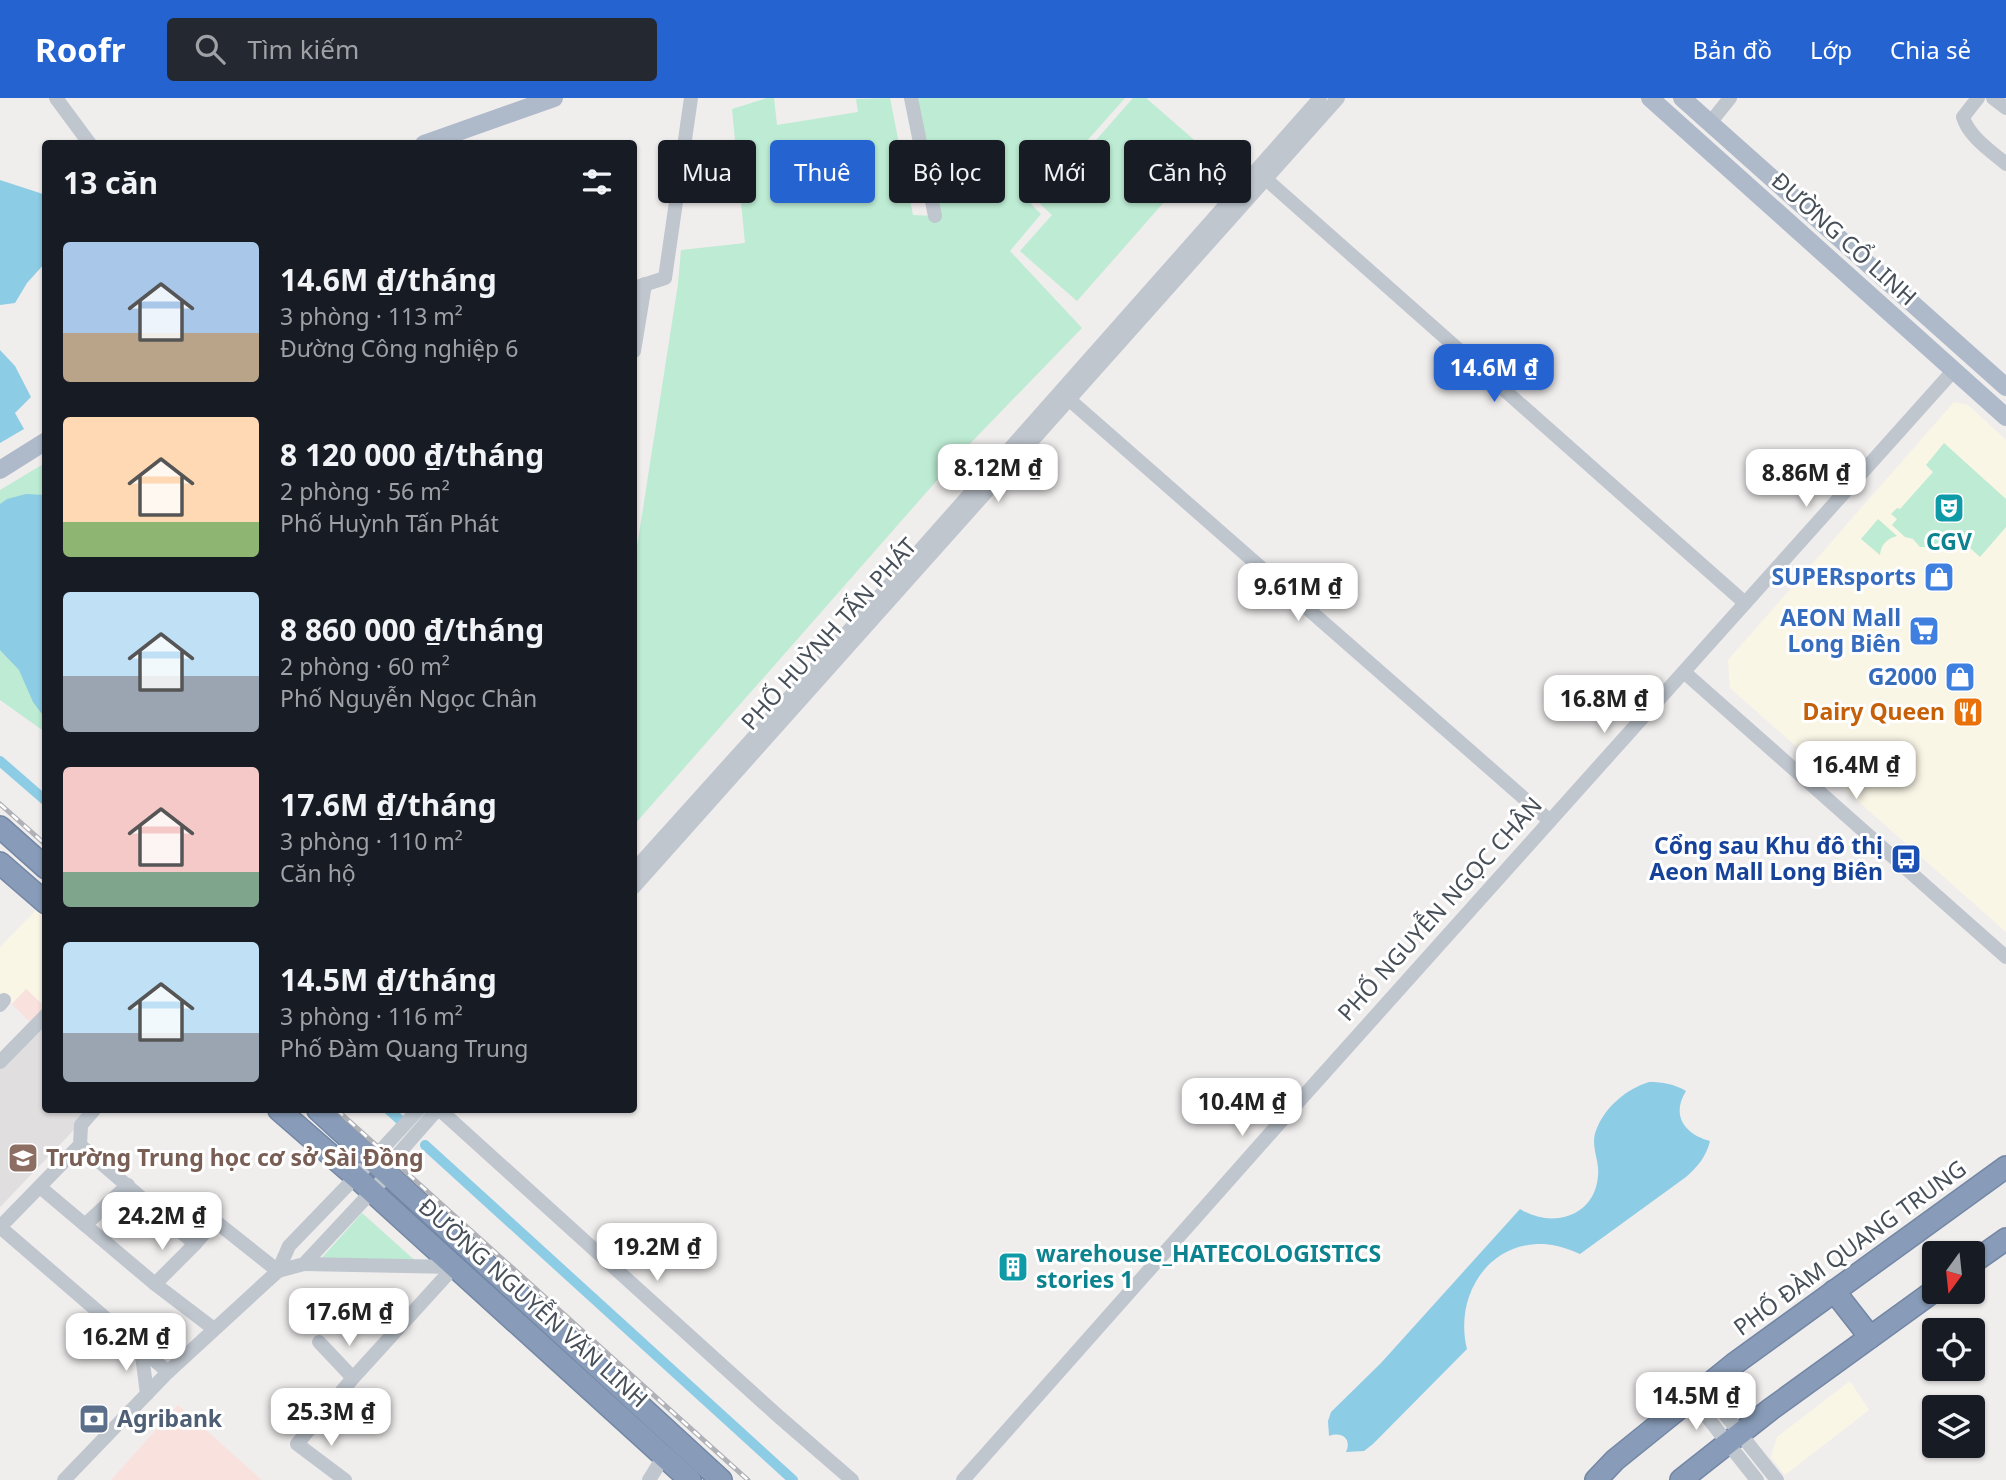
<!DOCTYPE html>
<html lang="vi">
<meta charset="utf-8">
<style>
body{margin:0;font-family:"Noto Sans",sans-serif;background:#242831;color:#f1f3f6;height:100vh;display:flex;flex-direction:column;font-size:26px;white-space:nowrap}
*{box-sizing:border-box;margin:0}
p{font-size:23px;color:#9ea1a6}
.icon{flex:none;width:38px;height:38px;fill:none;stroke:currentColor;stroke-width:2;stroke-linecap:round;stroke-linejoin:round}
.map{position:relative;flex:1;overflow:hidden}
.drawer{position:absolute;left:42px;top:42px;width:595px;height:973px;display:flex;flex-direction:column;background:#171b24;border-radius:7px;box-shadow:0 2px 5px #0004}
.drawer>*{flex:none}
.guide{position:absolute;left:658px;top:42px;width:665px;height:63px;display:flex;gap:14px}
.needle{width:46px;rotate:195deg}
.fabs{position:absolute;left:1922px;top:1143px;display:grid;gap:14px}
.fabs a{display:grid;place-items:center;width:63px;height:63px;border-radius:7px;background:#171b24;box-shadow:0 2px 5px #0004;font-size:35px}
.price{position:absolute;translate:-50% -60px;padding:0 16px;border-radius:14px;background:#fff;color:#222;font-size:23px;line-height:46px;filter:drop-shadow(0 2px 4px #0008)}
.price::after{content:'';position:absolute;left:50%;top:42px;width:21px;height:16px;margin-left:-10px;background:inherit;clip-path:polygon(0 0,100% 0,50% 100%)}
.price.current{background:#2563d1;color:#fff}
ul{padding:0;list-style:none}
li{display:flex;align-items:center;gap:21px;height:175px;padding:0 21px}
li span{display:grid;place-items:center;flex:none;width:196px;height:140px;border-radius:7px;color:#555}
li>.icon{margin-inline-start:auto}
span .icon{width:84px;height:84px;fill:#fffc;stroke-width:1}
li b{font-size:30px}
h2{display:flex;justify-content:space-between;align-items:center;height:84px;padding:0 21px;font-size:30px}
.pill{padding:0 24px;border-radius:7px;background:#171b24;box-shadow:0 2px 5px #0004;font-size:24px;line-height:63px}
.pill.current{background:#2563d1;color:#fff}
header{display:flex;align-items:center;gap:42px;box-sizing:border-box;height:98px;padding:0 35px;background:#2563d1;color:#fff}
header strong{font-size:33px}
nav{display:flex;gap:38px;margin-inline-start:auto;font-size:24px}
.search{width:490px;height:63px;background:#242831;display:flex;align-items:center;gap:18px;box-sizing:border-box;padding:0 24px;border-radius:7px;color:#9ea1a6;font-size:26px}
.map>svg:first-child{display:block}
.commercial{fill:#faf6e6}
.education{fill:#e0dede}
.medical{fill:#f9e2de}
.green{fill:#bdebd3}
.water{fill:#8dcce5}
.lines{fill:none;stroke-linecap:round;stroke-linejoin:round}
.canal{stroke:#8dcce5;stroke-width:10}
.highway-casing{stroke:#7387a4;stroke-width:24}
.minor{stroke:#bfc6ce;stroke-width:14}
.major{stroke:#aebaca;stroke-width:18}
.highway{stroke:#889cb9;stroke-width:21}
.rail-casing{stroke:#b0b2b7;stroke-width:5}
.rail{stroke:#fff;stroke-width:2.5;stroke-dasharray:8;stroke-linecap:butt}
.labels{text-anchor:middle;stroke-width:6;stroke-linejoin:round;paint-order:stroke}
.street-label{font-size:23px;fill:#474f59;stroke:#fff}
.culture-label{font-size:23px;font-weight:bold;fill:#0d838f;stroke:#fff}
.shop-label{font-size:23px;font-weight:bold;fill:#366cbe;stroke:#fff;text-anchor:end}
.food-label{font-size:23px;font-weight:bold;fill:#c56008;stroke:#fff;text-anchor:end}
.transit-label{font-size:23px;font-weight:bold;fill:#164399;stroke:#fff;text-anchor:end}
.education-label{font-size:23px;font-weight:bold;fill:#785e54;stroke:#fff;text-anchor:start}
.service-label{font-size:23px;font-weight:bold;fill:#4e5e75;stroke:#fff;text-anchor:start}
</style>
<header>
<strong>Roofr</strong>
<div class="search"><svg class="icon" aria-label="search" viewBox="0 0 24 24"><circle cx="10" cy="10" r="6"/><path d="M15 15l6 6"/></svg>Tìm kiếm</div>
<nav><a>Bản đồ</a><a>Lớp</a><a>Chia sẻ</a></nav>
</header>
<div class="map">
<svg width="2006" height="1382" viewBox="0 0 2006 1382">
<rect width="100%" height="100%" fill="#f0eded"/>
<!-- commercial -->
<g class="commercial">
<polygon points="1954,304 1968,307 2006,342 2006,834 1730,590 1728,562"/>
<polygon points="37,811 45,819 45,909 26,891 12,906 0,895 0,849"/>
<polygon points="1850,1283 1869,1312 1785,1377 1771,1359 1777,1339"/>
</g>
<!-- education -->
<polygon class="education" points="41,925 45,930 46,1012 93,1012 0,1109 0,966"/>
<!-- medical -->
<g class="medical">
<polygon points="26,891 45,909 31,925 12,906"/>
<polygon points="178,1307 262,1382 111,1382"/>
</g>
<!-- green -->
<g class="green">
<polygon points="767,0 774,0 777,27 858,14 856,1 890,0 913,117 935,118 911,0 1125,0 1031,106 1041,116 1010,153 1082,230 961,355 634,727 634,468 678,186 681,152 745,145 732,11"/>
<polygon points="1133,0 1146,0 1208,54 1077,203 1020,153 1052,117 1040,106"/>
<polygon points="1944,345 2006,401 2006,429 1980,459 1969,449 1920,449 1913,441 1905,439 1892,427 1897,421 1891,416 1897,410 1900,411 1933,374 1926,367"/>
<polygon points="45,365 45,634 0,602 0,392"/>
<path d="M1878,421L1897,438C1886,441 1881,447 1880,457L1861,441Z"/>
<polygon points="362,1115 420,1167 319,1163"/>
</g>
<!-- water -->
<g class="water">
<polygon points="0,82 46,97 45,165 27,185 15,205 0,207"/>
<polygon points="0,252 15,268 31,299 15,315 24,331 0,345"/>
<polygon points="26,396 45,397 45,620 33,604 19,572 0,552 0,406 7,401"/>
<path d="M1649,984C1663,984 1674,986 1686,993C1671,1017 1684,1036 1710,1043C1706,1059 1698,1068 1686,1079L1580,1156C1569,1151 1557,1147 1544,1146C1487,1144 1454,1199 1467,1251L1373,1346L1364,1353L1346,1354C1352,1341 1342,1333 1329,1338L1328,1323L1331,1314L1381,1265L1520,1111C1551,1131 1595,1119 1598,1078C1600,1061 1589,1047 1597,1030C1606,1008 1627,991 1649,984Z"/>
</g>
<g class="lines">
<!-- canal -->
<g class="canal">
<polyline points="0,663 46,703"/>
<polyline points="389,1012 399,1021"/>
<polyline points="425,1047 793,1382"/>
</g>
<!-- highway casing -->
<g class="highway-casing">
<g id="highway">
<polyline points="0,729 46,770"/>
<polyline points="0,765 46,805"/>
<polyline points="279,1012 356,1079 690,1382"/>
<polyline points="318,1012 721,1382"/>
<polyline points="1972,1165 2006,1141"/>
<polyline points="1834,1193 1870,1239"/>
<polyline points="1596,1382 1615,1362 1734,1266 2006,1069"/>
<polyline points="1681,1382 1771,1311 1934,1193"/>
</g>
</g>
<!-- minor -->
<g class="minor">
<polyline points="56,0 90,46"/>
<polyline points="911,0 935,118"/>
<path d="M1978,0L1963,19C1969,39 1991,53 2006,66"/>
<polyline points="1993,0 2006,10"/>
<polyline points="1710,25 1730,0"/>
<polyline points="1259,75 1745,505"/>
<polyline points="634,190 665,180 691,0"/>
<polyline points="634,253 645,186"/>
<polyline points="1064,297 1550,723"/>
<polyline points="1684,574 2006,859"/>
<polyline points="634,772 821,564 1320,0"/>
<polyline points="634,789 1338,0"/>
<polyline points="0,907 4,902"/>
<polyline points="0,964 46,917"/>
<polyline points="440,1012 777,1317 852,1382"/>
<polyline points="80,1047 195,1146 215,1123 278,1173"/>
<polyline points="40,1089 155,1186 214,1231"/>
<polyline points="85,1127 128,1087"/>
<polyline points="0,1129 168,1274"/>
<polyline points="0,1129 80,1047 81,1027 94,1012"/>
<polyline points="304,1166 454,1169"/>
<polyline points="278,1173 304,1166 389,1075 393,1062 437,1012"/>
<polyline points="155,1186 195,1146"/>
<polyline points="319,1244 353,1280"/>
<polyline points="141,1249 147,1296"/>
<polyline points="1704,1290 1777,1382"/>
<polyline points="1692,1300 1757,1382"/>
<polyline points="64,1382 168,1274 278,1173 289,1148 373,1061 418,1012"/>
<polyline points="345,1382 297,1346 353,1280 454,1169"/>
<polyline points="649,1382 664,1358"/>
<polyline points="963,1382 1283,1021 1954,272"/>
</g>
<!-- major -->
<g class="major">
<polyline points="1650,0 2006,319"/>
<polyline points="1682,0 2006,289"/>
<polyline points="424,46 554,0"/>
<polyline points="0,372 46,343"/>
</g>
<!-- highway -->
<use href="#highway" class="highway"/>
<!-- rail casing -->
<g class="rail-casing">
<g id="rail">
<polyline points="0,706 46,747"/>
<polyline points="337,1012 748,1382"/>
</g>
</g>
<!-- rail -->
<use href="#rail" class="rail"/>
</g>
<!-- icons -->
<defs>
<g id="theatre-square" transform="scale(1.575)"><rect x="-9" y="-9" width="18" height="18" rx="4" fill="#0f9aa8" stroke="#fff"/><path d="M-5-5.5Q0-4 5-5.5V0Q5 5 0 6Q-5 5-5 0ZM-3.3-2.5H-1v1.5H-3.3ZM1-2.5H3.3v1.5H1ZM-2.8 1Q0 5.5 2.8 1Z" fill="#fff"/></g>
<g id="shop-square" transform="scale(1.575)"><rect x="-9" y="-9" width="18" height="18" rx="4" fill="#3f7fe0" stroke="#fff"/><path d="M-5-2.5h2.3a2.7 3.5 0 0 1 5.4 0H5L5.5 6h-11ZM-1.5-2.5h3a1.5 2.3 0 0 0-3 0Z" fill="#fff"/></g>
<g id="supermarket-square" transform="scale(1.575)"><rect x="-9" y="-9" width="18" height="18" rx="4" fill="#3f7fe0" stroke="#fff"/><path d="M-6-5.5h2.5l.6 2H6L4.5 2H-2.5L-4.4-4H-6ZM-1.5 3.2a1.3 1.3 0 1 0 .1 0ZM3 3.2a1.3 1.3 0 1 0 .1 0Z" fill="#fff"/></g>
<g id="restaurant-square" transform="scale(1.575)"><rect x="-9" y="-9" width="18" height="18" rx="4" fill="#e8710a" stroke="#fff"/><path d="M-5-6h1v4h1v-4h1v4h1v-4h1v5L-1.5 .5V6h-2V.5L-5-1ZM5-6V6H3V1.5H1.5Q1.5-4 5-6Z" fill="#fff"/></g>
<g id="bus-square" transform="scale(1.575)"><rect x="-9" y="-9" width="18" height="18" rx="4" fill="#1a4fb4" stroke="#fff"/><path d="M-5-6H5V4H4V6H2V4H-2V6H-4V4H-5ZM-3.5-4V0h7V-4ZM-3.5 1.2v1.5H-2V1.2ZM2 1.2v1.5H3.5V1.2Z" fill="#fff"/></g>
<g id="school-square" transform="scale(1.575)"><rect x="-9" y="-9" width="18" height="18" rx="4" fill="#8d6e63" stroke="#fff"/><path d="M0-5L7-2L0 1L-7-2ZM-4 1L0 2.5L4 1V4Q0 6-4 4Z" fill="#fff"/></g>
<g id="building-square" transform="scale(1.575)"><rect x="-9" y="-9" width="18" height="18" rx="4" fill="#0f9aa8" stroke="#fff"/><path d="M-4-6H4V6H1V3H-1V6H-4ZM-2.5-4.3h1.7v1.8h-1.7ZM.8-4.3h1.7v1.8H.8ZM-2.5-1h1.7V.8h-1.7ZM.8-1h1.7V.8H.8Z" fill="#fff"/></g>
<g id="bank-square" transform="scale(1.575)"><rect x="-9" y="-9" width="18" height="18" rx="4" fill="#5c6f8a" stroke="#fff"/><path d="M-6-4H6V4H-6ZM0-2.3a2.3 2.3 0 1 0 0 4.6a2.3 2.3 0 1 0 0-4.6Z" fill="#fff"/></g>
</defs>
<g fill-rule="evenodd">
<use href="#theatre-square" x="1949" y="410"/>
<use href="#shop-square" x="1939" y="479"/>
<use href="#supermarket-square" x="1924" y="533"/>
<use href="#shop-square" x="1960" y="579"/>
<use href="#restaurant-square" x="1968" y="614"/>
<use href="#bus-square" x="1906" y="761"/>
<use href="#school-square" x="23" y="1060"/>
<use href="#building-square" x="1013" y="1169"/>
<use href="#bank-square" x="94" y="1321"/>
</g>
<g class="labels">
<!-- street labels -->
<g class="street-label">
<text transform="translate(1844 141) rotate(42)" y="8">ĐƯỜNG CỔ LINH</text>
<text transform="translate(829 536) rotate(-48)" y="8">PHỐ HUỲNH TẤN PHÁT</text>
<text transform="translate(1440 811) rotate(-48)" y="8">PHỐ NGUYỄN NGỌC CHÂN</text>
<text transform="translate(1850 1150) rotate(-36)" y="8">PHỐ ĐÀM QUANG TRUNG</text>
<text transform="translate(533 1205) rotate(42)" y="8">ĐƯỜNG NGUYỄN VĂN LINH</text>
</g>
<!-- culture labels -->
<g class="culture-label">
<text x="1949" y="452">CGV</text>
<text x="1036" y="1164" text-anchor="start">warehouse_HATECOLOGISTICS<tspan x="1036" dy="26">stories 1</tspan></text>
</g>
<!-- shop labels -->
<g class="shop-label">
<text x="1916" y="487">SUPERsports</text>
<text x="1901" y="528">AEON Mall<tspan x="1901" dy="26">Long Biên</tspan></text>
<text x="1937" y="587">G2000</text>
</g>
<!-- food labels -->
<g class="food-label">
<text x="1945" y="622">Dairy Queen</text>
</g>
<!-- transit labels -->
<g class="transit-label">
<text x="1883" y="756">Cổng sau Khu đô thị<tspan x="1883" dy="26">Aeon Mall Long Biên</tspan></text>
</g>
<!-- education labels -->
<g class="education-label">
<text x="46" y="1068">Trường Trung học cơ sở Sài Đồng</text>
</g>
<!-- service labels -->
<g class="service-label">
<text x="117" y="1329">Agribank</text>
</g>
</g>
</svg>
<div class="fabs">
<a><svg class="needle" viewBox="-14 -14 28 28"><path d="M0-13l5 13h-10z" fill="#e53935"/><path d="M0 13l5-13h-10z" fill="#9ea1a6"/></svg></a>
<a><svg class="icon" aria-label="locate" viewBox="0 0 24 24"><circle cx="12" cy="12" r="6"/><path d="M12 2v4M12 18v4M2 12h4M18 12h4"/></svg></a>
<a><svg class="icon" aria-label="layers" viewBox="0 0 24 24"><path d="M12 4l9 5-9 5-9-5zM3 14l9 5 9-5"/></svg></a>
</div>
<b class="price current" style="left:1494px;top:306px">14.6M ₫</b>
<b class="price" style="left:998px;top:406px">8.12M ₫</b>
<b class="price" style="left:1806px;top:411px">8.86M ₫</b>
<b class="price" style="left:1298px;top:525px">9.61M ₫</b>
<b class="price" style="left:1604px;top:637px">16.8M ₫</b>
<b class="price" style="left:1856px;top:703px">16.4M ₫</b>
<b class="price" style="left:1242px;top:1040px">10.4M ₫</b>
<b class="price" style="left:162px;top:1154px">24.2M ₫</b>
<b class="price" style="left:657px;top:1185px">19.2M ₫</b>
<b class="price" style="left:349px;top:1250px">17.6M ₫</b>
<b class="price" style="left:126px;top:1275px">16.2M ₫</b>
<b class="price" style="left:1696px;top:1334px">14.5M ₫</b>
<b class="price" style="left:331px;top:1350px">25.3M ₫</b>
<div class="guide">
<a class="pill">Mua</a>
<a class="pill current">Thuê</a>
<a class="pill">Bộ lọc</a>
<a class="pill">Mới</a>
<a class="pill">Căn hộ</a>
</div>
<section class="drawer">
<h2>13 căn<svg class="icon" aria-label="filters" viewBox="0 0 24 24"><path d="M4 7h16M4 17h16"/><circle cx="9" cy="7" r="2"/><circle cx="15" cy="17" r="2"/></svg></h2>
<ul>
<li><span style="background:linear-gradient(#a9c7e8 65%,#b9a48a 0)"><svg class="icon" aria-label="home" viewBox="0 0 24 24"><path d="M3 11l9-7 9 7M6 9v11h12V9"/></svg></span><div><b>14.6M ₫/tháng</b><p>3 phòng · 113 m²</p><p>Đường Công nghiệp 6</p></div></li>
<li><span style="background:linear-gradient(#ffd9b3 75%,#8fb573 0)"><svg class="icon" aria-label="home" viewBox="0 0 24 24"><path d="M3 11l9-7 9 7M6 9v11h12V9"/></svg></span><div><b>8 120 000 ₫/tháng</b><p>2 phòng · 56 m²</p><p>Phố Huỳnh Tấn Phát</p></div></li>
<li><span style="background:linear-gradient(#bfe0f5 60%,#9aa5b1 0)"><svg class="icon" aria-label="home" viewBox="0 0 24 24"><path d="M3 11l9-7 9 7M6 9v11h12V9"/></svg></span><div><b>8 860 000 ₫/tháng</b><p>2 phòng · 60 m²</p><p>Phố Nguyễn Ngọc Chân</p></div></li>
<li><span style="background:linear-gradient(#f6c9c9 75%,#7fa58c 0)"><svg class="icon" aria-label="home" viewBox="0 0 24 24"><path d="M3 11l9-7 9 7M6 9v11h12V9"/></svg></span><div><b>17.6M ₫/tháng</b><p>3 phòng · 110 m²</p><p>Căn hộ</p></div></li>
<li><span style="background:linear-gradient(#bfe0f5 65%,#9aa5b1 0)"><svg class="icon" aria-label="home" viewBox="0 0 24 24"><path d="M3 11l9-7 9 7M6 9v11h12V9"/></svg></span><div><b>14.5M ₫/tháng</b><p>3 phòng · 116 m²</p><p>Phố Đàm Quang Trung</p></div></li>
</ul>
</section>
</div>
